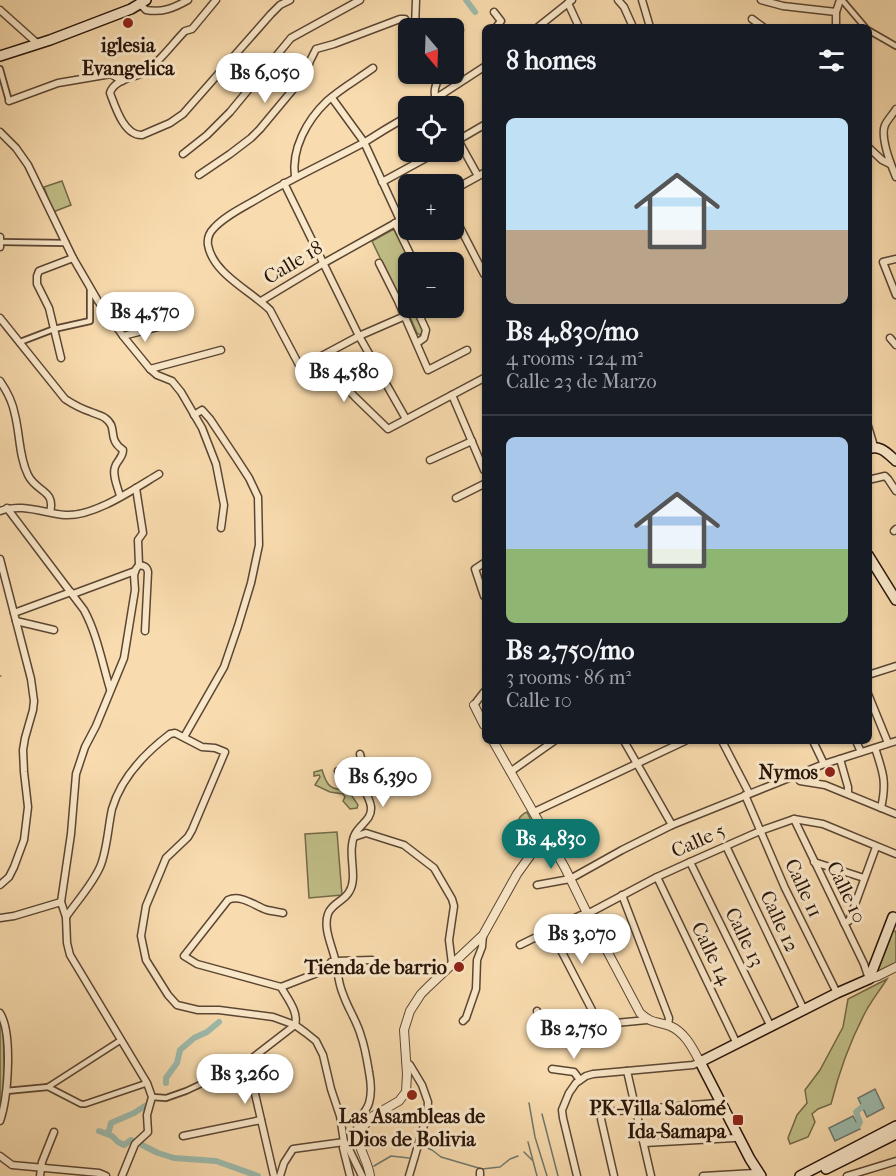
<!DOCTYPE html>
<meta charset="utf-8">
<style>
body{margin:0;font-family:"IM FELL French Canon",serif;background:#242831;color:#f1f3f6;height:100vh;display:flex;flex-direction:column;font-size:22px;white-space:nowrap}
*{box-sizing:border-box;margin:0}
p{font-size:20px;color:#9ea1a6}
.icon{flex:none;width:33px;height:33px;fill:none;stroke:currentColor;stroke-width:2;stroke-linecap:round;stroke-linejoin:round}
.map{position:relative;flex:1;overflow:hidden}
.sheet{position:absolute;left:482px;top:24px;width:390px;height:720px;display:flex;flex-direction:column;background:#171b24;border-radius:9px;box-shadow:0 2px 4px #0004}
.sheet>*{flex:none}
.needle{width:39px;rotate:161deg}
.buttons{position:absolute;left:398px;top:18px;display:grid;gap:12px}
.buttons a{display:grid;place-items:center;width:66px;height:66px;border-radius:9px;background:#171b24;box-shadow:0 2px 4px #0004;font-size:30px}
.price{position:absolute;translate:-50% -51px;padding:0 14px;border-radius:21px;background:#fff;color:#222;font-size:20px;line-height:39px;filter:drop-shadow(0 2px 3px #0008)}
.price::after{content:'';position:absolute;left:50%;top:36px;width:18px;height:14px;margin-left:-9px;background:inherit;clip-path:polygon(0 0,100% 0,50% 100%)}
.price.active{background:#0f766e;color:#fff}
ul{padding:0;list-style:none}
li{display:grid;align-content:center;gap:12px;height:318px;padding:0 24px}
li+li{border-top:2px solid #363941}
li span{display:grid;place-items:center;height:186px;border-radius:9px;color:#555}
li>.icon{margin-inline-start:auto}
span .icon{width:108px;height:108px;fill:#fffc;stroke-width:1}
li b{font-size:26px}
h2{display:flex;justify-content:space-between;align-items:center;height:72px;padding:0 24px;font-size:26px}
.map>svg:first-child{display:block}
.green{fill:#c1bf88;stroke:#746a49;stroke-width:1.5}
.water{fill:#9dbbad;stroke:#6e786c;stroke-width:1.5}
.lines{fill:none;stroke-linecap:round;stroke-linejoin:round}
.stream{stroke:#6e786c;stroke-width:1.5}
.canal{stroke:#9dbbad;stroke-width:6}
.pedestrian-casing{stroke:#5b4633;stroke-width:8}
.minor-casing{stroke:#5b4633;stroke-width:9}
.tertiary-casing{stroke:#5b4633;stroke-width:10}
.secondary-casing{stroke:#27140a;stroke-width:12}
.pedestrian{stroke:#fae8ca;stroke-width:4.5}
.minor{stroke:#fae8ca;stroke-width:6}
.tertiary{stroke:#fae8ca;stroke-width:8}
.secondary{stroke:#fae8ca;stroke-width:9}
.poi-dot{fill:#8f2418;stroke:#fae8ca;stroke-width:2}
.labels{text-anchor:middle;stroke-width:6;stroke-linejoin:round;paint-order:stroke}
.poi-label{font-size:20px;font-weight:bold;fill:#27140a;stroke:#fae8ca;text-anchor:end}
.street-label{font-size:20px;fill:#27140a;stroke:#fae8ca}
</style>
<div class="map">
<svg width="896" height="1176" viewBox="0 0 896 1176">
<rect width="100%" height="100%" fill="#f8dbae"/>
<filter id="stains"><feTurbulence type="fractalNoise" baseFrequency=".00333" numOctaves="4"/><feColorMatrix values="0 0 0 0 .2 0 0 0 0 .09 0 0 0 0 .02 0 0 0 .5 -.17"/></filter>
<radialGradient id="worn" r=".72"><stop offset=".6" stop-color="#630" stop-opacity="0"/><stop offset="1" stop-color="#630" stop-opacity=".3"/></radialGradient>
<!-- green -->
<g class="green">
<polygon points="62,181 71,205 53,212 44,187"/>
<polygon points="394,229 411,257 410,262 408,262 408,271 405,282 408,294 408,308 414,308 423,330 423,332 420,335 417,333 402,299 400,300 372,241"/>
<path d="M322,770C327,787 331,790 348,790L358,805L357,808L350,809L343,801L345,797L343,794L330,792L315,785L320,777L319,775L314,776V772Z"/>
<path d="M527,812L536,831L523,837C517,827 515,817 527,812Z"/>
<polygon points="337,832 342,895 309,898 305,834"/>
<polygon points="893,931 895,931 896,933 896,963 880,971 878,970"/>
<path d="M887,979C880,990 872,1000 866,1011C851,1039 839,1072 831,1104L818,1109L812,1114L815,1122L808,1137L790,1144L788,1138L797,1115L807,1103L805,1090L820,1070L843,1027L848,999Z"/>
<polygon points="0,1020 3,1020 5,1100 0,1101"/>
</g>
<!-- water -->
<g class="water">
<polygon points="875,1089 884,1108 867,1117 858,1098"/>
<polygon points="853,1116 860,1129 835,1141 829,1128"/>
</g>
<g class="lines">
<!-- stream -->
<g class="stream">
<polyline points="0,676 1,676"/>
<polyline points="529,1103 535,1137 547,1176"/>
<polyline points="542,1114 558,1176"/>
<polyline points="528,1142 537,1176"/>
<polyline points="420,1145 432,1150 441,1157 482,1169 500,1167 510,1159 518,1156"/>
<polyline points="524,1152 532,1160"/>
<polyline points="374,1166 391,1156 409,1158"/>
</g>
<!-- canal -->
<g class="canal">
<polyline points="466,0 475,12"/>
<polyline points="166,1083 166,1078 177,1063 180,1050 194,1038 207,1032 219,1022"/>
<polyline points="858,1126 860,1122 856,1112 862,1107"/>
<polyline points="99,1131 112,1136 118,1142 124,1145 131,1140 133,1141"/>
<polyline points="106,1133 109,1131 111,1123 134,1113 145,1106"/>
<polyline points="142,1145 158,1153 174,1158 216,1161 258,1176"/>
</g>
<!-- pedestrian casing -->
<g class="pedestrian-casing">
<g id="pedestrian">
<polyline points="842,0 865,27"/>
<polyline points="868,30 896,46"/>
<polyline points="0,69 9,101"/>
<polyline points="1,242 66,243"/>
<polyline points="20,342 54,329 90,321 90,288"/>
<polyline points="48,1087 81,1104 85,1104 147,1083"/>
<polyline points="6,1091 48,1087 121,1040"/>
<polyline points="152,1097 166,1098 186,1091 246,1063"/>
</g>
</g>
<!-- minor casing -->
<g class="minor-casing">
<g id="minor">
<path d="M216,0L192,29L185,31C174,42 157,65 145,72C134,78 114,79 110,93C115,106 124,136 142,135L170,123L183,114L271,14L280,5L290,0"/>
<polyline points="618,0 624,7 633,27"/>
<polyline points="642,0 650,27"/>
<polyline points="761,0 783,6 836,12"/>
<polyline points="568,3 579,27"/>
<path d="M140,4L146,10C162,13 174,8 188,0"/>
<polyline points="0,10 38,44"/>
<polyline points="494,12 501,21 497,26 497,27"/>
<polyline points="752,19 763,27"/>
<polyline points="538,27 572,0"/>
<polyline points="836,27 836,12 840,0"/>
<polyline points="415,28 416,0"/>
<polyline points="452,28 457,26 460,30 453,47"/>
<polyline points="332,98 364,142 400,220"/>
<polyline points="9,101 58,83 111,74 122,81"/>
<polyline points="424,106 484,67"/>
<path d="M439,106C432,94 434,87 441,74"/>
<path d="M896,109C893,114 888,119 885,125C880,137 891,165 896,177"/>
<polyline points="453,131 478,176"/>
<polyline points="0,132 16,148 28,165 73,258 98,301 123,336 150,369 157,375 172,381 181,392 202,428 216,464 224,505 221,528"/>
<polyline points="453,143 484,125"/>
<polyline points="868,147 882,160 890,164"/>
<polyline points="183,154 207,135 230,112 291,38 360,0"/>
<polyline points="199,175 230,154 251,138 260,129 305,75 310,61 316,49 334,44 400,19 405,19 410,28 416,28"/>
<path d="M295,177C291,149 307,120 327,101C340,89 358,79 373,68"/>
<polyline points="382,182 437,152"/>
<polyline points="284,183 359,336 406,419"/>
<polyline points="453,190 484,173"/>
<polyline points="453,214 484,274"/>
<polyline points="395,223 411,256 412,262"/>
<polyline points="0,237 0,247"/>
<polyline points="896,259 883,262 896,295"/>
<polyline points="379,263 398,301 428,370 467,350"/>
<polyline points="408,276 406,284 408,292"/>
<polyline points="261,301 324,263 408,216"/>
<polyline points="416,308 426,330 424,338 417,343"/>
<path d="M0,318L65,399C74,405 82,409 91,412C95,414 101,415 105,418C119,428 106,438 123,450C123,458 117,460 115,467C112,475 118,488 120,496"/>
<polyline points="123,336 162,326"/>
<polyline points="890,338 896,345"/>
<polyline points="61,358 49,308 37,284 37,276 39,271 73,258"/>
<polyline points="318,358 355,397 388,429 484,378"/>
<polyline points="300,365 318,358 359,336 405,316"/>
<polyline points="150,369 221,350"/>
<path d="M307,380L270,310C251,291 213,274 208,245C207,238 209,233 214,228C226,215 244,207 259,198C294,177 330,161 365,142C379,133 394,124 408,116"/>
<path d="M0,381C7,391 13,404 15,415C20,435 19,457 28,475C36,492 56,490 50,512"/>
<polyline points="452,395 484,470"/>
<polyline points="868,426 874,446"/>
<polyline points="430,460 472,441"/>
<polyline points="868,480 885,476 888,479 896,491"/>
<polyline points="456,498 484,484"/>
<path d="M7,508L84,610C97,634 102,662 110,689"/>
<path d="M0,511C21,503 44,513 65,515C94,517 134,489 159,474"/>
<polyline points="894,531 896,529"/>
<polyline points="0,559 31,679 34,701 33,710 25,738 23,750 24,772 28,807 24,840 14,867 9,877 0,885"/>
<polyline points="484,563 475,569 484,596"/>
<path d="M139,565C144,566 147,566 148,572L145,631"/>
<polyline points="73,594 135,571"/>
<polyline points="14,613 71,592"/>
<polyline points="16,621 54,630"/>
<polyline points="868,675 896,666"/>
<polyline points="868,694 888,743"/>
<polyline points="474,705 484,692"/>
<polyline points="184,737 224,667 238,626 251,583 259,545 258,497 249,478 236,458 210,419 202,410 194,415"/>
<polyline points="624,741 672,825"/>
<polyline points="722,741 749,793"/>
<polyline points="813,741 824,764"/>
<polyline points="856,741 861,752"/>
<path d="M875,748C883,772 887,782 881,808"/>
<polyline points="840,759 848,787 848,793"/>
<path d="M338,771C339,773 341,778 343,779C350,783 364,777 364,769C364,765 361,759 360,754"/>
<polyline points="510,772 554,741"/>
<polyline points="796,775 800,781 825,785 896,814"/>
<path d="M358,778C362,787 370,797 371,807C372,820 360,824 355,834C346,853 359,877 349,892C344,901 331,904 328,914C323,928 332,946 335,959C338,971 338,983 343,994C348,1009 357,1021 361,1036C365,1047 367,1060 369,1072C371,1082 372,1093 369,1103C366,1113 354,1121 358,1132"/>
<polyline points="745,795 785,888 837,993"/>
<polyline points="534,812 685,741"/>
<polyline points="794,819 864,964 869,979"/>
<polyline points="354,837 366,833 404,845 434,868 452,899 454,906 449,940 452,964"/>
<polyline points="726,846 804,1010"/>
<polyline points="690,862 771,1027"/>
<polyline points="814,862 864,878"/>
<polyline points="657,877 737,1044"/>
<polyline points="537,885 570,879 622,850 672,825 824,764 896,741"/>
<polyline points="622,895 669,1018 668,1025"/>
<path d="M283,913C278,912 272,911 267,910C255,906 241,894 228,900L184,956L197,964L281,987L325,970L329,967L331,962L336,961"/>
<path d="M66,917C77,901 92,885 100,867C107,851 108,827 112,809C121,778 145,753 170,734L175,733L202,747L215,748L225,752L192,830L188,837L166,858L146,906L141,936L146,960L168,995L177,1005L198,1010H219L273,1017L295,1025L306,1033L316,1041L323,1055L331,1089L340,1116L344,1142L343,1148L350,1176"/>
<polyline points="0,918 14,916 61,902"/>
<polyline points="844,923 849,921 876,847"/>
<polyline points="551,931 592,1010"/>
<polyline points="520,945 581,915 593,911 657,877 690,862 760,831 794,819 823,824 896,854"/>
<polyline points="336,961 372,960"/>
<path d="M281,987C287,998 299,1012 295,1025"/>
<polyline points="537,1011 548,1025 563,1028 647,1020"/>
<path d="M0,1013C13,1034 8,1098 0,1121"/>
<polyline points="463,1021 466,1018 476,989 477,960 482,947 483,935"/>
<polyline points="406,1062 410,1065 422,1085 428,1102 427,1115 409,1176"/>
<polyline points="246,1063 295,1025"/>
<polyline points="552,1069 574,1072 580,1080"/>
<polyline points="627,1071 651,1176"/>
<polyline points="253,1085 274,1176"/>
<polyline points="183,1136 261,1120"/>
<polyline points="344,1142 347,1145 362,1176"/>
<polyline points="644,1143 734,1138 738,1137"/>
<polyline points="0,1156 12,1165 99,1173 106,1176"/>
<polyline points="40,1176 42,1162 54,1132"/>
<polyline points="122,1176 135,1144 148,1132 147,1115 152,1097 147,1083 70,955 67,943 66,917 61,902 71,834 76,774 85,747 96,726 124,658 135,590 134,575 136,569 139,565 138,540 143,533 136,488"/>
<polyline points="280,1176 284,1163 293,1149 344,1142"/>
<polyline points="480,1176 480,1172"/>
<polyline points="577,1176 563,1118 562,1110 569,1093 576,1083 586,1076 593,1074 693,1065 700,1062"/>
<polyline points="614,1176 601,1119 602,1113 605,1112 717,1103 721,1101"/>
<polyline points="703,1176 755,1173 759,1171"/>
<polyline points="847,1176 896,1161"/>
</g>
</g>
<!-- tertiary casing -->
<g class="tertiary-casing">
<g id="tertiary">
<polyline points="474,705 484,725"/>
<path d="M493,741L565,868L587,913L640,1013C652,1024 656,1021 670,1026C685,1032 693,1049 700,1062"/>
<polyline points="869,979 878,976 896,967"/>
<path d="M370,1176C368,1160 357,1148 358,1132L373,1116L399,1101L406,1092L407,1074L404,1030L410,1011L421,994L428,987L483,935L517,874L532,853L542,844L549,839"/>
</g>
</g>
<!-- secondary casing -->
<g class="secondary-casing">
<g id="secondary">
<polyline points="0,56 50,40 131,9 146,0"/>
<path d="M868,449C880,444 888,454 896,461"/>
<polyline points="868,555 896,600"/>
<polyline points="826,1169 896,1134"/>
<polyline points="761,1176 750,1159 700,1062 837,993 869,979 893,917"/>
<polyline points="800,1176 896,1126"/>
</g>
</g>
<!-- pedestrian -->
<use href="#pedestrian" class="pedestrian"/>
<!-- minor -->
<use href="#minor" class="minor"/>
<!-- tertiary -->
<use href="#tertiary" class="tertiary"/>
<!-- secondary -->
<use href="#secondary" class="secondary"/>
</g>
<!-- markers -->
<g class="poi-dot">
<circle cx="128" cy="23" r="6"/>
<circle cx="830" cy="772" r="6"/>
<circle cx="459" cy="967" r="6"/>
<circle cx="412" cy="1095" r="6"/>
<rect x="732" y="1114" width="12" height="12" rx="3"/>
</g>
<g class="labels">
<!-- poi labels -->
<g class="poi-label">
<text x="128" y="52" text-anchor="middle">iglesia<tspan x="128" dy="23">Evangelica</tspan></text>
<text x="818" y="779">Nymos</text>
<text x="447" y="974">Tienda de barrio</text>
<text x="726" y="1115">PK-Villa Salomé<tspan x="726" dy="23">Ida-Samapa</tspan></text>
<text x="412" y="1123" text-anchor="middle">Las Asambleas de<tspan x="412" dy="23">Dios de Bolivia</tspan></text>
</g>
<!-- street labels -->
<g class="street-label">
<text transform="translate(293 262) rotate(-31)" y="7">Calle 18</text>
<text transform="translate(698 840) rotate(-24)" y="7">Calle 5</text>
<text transform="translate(804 888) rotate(65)" y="7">Calle 11</text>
<text transform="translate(847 892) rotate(64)" y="7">Calle 10</text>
<text transform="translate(780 921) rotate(65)" y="7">Calle 12</text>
<text transform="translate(745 937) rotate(64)" y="7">Calle 13</text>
<text transform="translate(712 953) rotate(64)" y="7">Calle 14</text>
</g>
</g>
<rect width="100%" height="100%" filter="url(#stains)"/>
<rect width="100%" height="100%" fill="url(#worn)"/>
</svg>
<div class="buttons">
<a><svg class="needle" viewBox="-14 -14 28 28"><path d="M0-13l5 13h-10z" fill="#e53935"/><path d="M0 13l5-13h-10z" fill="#9ea1a6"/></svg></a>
<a><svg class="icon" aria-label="locate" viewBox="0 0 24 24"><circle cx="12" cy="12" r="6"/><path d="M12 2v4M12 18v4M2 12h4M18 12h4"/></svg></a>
<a>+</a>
<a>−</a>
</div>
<b class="price" style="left:265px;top:104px">Bs 6,050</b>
<b class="price" style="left:145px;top:343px">Bs 4,570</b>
<b class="price" style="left:344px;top:403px">Bs 4,580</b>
<b class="price" style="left:383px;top:808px">Bs 6,390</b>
<b class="price active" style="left:551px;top:870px">Bs 4,830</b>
<b class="price" style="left:582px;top:965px">Bs 3,070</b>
<b class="price" style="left:574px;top:1060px">Bs 2,750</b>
<b class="price" style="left:245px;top:1105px">Bs 3,260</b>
<section class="sheet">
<h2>8 homes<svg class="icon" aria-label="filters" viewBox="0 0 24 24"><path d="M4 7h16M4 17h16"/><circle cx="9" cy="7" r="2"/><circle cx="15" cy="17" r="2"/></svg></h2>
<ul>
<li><span style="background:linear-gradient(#bfe0f5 60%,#b9a48a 0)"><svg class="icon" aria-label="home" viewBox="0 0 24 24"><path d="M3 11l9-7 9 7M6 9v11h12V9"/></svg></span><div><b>Bs 4,830/mo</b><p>4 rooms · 124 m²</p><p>Calle 23 de Marzo</p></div></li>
<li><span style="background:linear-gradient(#a9c7e8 60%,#8fb573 0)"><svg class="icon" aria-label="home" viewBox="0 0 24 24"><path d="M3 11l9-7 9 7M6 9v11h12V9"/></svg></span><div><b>Bs 2,750/mo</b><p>3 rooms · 86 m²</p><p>Calle 10</p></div></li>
</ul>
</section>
</div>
